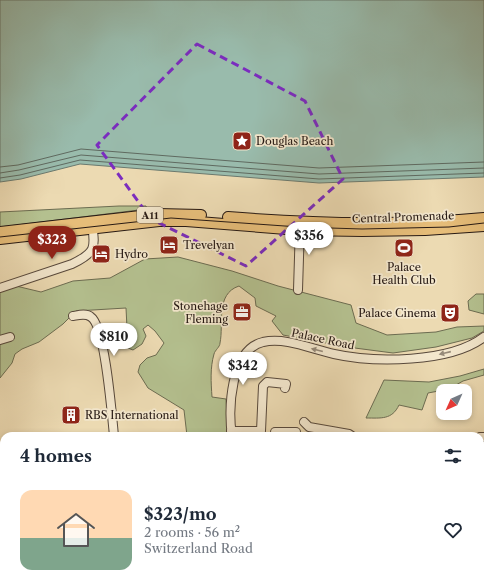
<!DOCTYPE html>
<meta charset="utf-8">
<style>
body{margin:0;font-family:"Libre Caslon Text",serif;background:#f6f6f7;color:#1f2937;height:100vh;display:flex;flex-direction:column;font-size:15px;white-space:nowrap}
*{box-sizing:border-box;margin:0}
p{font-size:13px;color:#747a83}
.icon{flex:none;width:22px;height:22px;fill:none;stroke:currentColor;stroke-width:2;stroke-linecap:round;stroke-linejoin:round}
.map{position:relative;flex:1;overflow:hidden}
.side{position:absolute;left:0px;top:432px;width:484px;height:156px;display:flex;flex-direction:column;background:#fff;border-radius:12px 12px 0 0;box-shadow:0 2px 6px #0003}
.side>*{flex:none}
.needle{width:26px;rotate:225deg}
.buttons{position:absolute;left:436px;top:384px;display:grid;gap:8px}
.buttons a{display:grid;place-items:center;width:36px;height:36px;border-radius:8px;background:#fff;box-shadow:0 2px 6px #0003;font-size:20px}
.price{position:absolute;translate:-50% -34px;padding:0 9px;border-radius:14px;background:#fff;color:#222;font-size:13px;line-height:26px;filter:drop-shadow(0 1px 2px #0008)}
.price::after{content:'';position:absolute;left:50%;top:24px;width:12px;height:9px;margin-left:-6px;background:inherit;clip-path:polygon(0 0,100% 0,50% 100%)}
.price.on{background:#8f2418;color:#fff}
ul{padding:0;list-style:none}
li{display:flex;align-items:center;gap:12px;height:100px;padding:0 20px}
li span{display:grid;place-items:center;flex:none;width:112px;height:80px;border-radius:12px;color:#555}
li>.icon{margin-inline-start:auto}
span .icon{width:48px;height:48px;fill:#fffc;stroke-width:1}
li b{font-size:17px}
h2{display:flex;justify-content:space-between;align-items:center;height:48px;padding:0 20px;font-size:17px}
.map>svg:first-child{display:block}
.green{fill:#b4c08f;stroke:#6c6c51}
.water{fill:#99bbac;stroke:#6b7a6f}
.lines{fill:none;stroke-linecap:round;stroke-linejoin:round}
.shore{stroke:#5f6a60;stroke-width:1}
.minor-casing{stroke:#57483b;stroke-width:10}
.major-casing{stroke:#251813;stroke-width:12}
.minor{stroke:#f3e7cd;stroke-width:8}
.major{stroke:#e6bd79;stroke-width:10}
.tram{stroke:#251813;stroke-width:1}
.oneway{fill:#968a79}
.marked{fill:none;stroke:#7b2cbf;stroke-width:3;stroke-dasharray:8 5;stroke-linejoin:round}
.labels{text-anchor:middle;stroke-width:3.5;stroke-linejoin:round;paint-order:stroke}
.shield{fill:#f3e7cd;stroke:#63564b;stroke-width:1}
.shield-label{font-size:10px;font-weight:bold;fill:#251813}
.poi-label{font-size:11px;fill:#251813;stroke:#f3e7cd;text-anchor:start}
.street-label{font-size:11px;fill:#251813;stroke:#f3e7cd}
</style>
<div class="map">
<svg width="484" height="588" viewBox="0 0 484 588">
<rect width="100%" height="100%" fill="#ecdab2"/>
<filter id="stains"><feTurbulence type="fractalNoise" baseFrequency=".005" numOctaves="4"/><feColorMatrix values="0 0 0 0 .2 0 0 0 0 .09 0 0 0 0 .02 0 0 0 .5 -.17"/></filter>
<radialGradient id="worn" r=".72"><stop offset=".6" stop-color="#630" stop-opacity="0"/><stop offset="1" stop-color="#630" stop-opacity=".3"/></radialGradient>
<!-- green -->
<g class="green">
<polygon points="119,206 146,206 147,209 0,227 0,212"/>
<path d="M178,257L232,271L278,286L351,305L356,323L387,335L436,332L457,327L484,326V331L472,338L436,347L393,353L347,347L283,335L272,321L276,316L256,306L255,298L239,286C215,294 224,324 220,343C220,347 215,350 214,354C210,368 211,382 212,397L226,399L228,436H187L184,410L148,388L138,372L140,365L147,358L156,355L164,343L155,331L148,325L143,329L146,336L142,344L133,350L128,348L126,308L76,311L63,324L39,342L22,349L15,354L12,363L0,378V291L16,286L41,292L73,281L110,278L145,259Z"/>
<polygon points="476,294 484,294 484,314 469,310 468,301"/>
<path d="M484,369V375L463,381L449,389L428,393L422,410L399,405C392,420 381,418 366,418L384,380L429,382L460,376Z"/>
<polygon points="173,584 484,584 484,588 172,588"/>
</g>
<!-- water -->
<polygon class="water" points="0,0 484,0 484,177 319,183 80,164 21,179 0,182"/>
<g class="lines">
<!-- shore -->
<g class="shore">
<polyline points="0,167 18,165 81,149 319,168 484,162"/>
<polyline points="0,173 19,170 81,155 319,174 484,168"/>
<polyline points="0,178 20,175 80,160 319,179 484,173"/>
</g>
<!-- minor casing -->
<g class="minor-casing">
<g id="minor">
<path d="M0,288L72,264C97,252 95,247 92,223"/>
<polyline points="298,290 300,225"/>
<path d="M73,316C79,315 86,313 91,317C105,326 112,416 114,436"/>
<polyline points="0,340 10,337"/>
<polyline points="304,422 309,427 349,434 352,436"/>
<polyline points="231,431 261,431 263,386 267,382 286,384 285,388"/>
<polyline points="275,432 296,432"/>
<path d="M232,436C228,410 230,350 263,342C286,337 311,349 334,354C374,363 450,363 484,337"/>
<polyline points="480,437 484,437"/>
<polyline points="480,458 484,454"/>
<polyline points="480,507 484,509"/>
<polyline points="480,576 484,576"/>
<polyline points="54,584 57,588"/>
<polyline points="37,588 36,585 40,584"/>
<polyline points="133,588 133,584"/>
<polyline points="166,588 166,584"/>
</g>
</g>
<!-- major casing -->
<g class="major-casing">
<g id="major">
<path d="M228,217C314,224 399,226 484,218"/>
<polyline points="0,232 158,214 201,215"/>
<polyline points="0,239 159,221 186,221 299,230 362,231 425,230 484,226"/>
<polyline points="480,464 484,464"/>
<polyline points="0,517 4,516"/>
</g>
</g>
<!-- minor -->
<use href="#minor" class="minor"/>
<!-- major -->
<use href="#major" class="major"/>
<!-- tram -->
<polyline class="tram" points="0,237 171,218 299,227 362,229 449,227 484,223"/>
</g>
<!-- one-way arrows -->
<defs><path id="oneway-solid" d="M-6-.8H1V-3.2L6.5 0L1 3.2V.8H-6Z"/></defs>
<g class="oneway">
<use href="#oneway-solid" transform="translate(317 350) rotate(-166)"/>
<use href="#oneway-solid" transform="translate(445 353) rotate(167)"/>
</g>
<!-- marked area -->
<path class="marked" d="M197,44L305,101L343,179L246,266L151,219L97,145Z"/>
<!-- icons -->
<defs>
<g id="sight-square" transform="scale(1)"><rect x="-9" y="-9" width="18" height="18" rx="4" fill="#8f2418" stroke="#f3e7cd"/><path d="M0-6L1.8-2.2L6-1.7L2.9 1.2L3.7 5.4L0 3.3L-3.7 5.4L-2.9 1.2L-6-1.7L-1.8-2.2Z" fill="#fff"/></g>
<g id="hotel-square" transform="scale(1)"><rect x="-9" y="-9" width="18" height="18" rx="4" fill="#8f2418" stroke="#f3e7cd"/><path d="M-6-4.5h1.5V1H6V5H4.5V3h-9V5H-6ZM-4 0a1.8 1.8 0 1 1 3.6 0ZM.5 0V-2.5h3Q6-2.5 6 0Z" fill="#fff"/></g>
<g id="stadium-square" transform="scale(1)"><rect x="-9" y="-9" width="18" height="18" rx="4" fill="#8f2418" stroke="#f3e7cd"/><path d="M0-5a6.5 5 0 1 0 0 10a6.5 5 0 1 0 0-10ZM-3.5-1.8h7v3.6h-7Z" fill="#fff"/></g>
<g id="office-square" transform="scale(1)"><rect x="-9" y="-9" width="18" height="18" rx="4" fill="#8f2418" stroke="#f3e7cd"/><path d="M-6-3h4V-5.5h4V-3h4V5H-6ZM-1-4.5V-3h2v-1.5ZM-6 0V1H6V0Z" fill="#fff"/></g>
<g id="theatre-square" transform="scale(1)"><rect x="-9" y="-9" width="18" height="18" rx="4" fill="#8f2418" stroke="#f3e7cd"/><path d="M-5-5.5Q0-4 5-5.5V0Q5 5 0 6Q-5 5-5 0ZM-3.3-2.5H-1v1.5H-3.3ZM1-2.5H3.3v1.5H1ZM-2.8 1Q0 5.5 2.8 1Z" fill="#fff"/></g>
<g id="building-square" transform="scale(1)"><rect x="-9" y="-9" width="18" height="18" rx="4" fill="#8f2418" stroke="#f3e7cd"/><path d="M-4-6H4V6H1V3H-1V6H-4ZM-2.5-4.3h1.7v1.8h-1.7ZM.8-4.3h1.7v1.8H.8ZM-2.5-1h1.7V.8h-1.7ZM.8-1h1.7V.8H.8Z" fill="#fff"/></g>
</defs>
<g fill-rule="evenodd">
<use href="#sight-square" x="242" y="141"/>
<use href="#hotel-square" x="169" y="245"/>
<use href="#stadium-square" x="404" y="248"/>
<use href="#hotel-square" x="101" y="254"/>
<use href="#office-square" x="242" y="312"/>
<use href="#theatre-square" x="450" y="313"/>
<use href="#building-square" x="71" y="415"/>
</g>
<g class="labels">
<!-- shield labels -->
<rect class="shield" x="137" y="207" width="26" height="16" rx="3"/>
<g class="shield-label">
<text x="150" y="219">A11</text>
</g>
<!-- poi labels -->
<g class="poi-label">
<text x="256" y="145">Douglas Beach</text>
<text x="183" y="249">Trevelyan</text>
<text x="115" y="258">Hydro</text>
<text x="404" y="271" text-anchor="middle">Palace<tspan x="404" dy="13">Health Club</tspan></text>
<text x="228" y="310" text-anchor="end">Stonehage<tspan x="228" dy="13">Fleming</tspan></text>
<text x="436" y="317" text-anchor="end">Palace Cinema</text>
<text x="85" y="419">RBS International</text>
</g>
<!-- street labels -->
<g class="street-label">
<text transform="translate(403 217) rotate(-2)" y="4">Central Promenade</text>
<text transform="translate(323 339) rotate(12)" y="4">Palace Road</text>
</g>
</g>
<rect width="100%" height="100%" filter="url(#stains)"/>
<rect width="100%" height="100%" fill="url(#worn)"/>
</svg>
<div class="buttons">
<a><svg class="needle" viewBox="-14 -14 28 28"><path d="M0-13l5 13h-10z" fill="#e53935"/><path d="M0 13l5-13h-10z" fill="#747a83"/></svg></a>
</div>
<b class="price" style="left:309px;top:256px">$356</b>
<b class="price on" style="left:52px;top:260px">$323</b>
<b class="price" style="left:114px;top:357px">$810</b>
<b class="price" style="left:243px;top:386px">$342</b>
<section class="side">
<h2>4 homes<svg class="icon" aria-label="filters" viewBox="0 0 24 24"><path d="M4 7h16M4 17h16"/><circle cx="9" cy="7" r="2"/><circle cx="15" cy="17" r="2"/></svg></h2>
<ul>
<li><span style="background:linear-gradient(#ffd9b3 60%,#7fa58c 0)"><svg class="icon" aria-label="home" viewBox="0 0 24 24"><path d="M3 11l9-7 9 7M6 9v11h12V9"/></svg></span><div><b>$323/mo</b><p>2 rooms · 56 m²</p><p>Switzerland Road</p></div><svg class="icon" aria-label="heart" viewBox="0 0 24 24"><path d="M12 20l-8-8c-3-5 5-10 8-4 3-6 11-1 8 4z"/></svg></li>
</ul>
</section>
</div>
